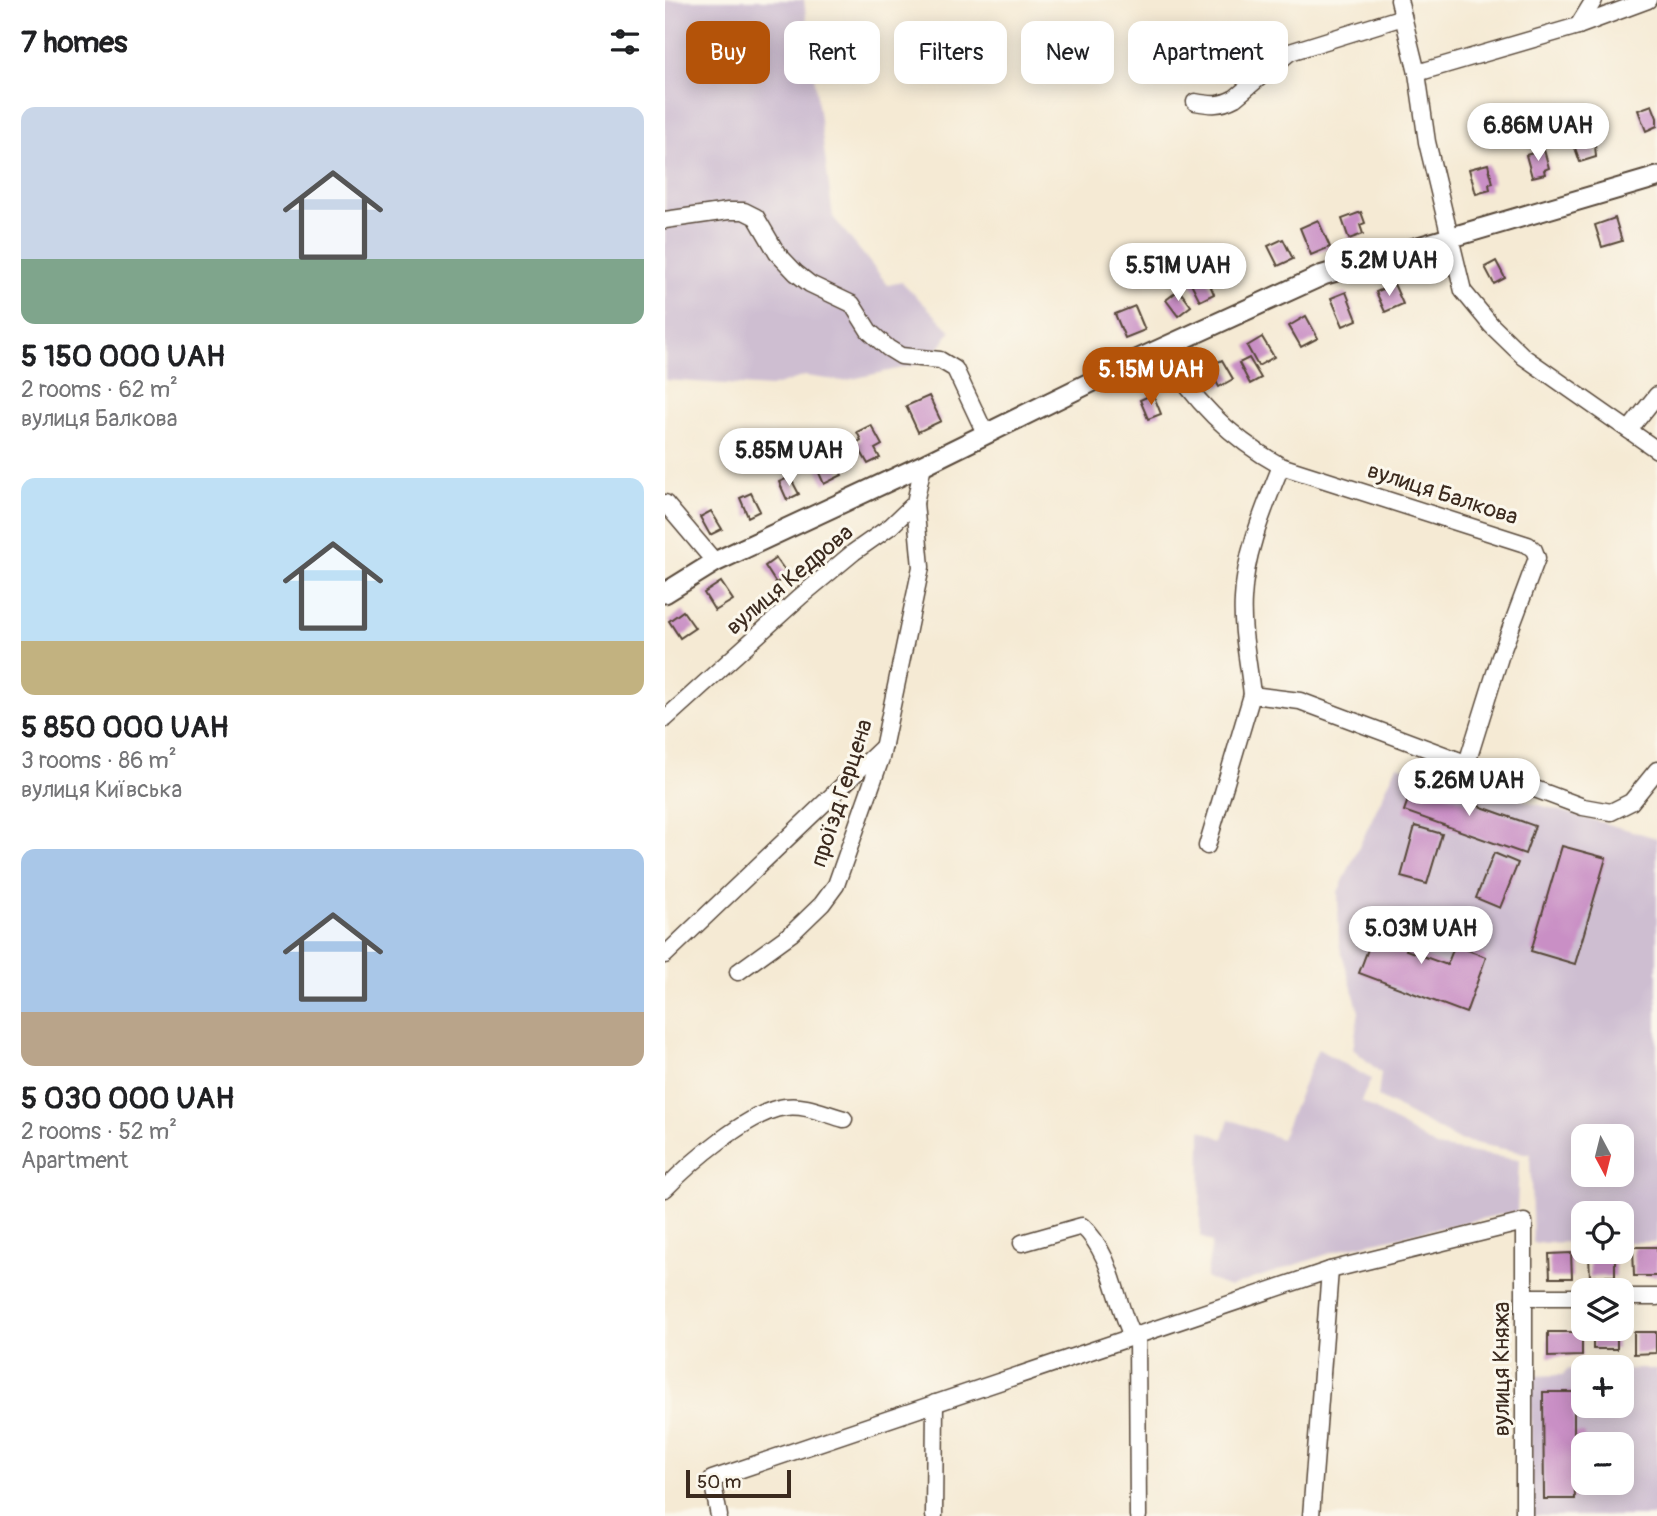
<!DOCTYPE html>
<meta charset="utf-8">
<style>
body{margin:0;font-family:Pangolin,sans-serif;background:#f2f2f2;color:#202124;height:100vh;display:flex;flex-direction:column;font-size:26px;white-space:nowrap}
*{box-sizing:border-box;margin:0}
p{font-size:23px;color:#757577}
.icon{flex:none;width:38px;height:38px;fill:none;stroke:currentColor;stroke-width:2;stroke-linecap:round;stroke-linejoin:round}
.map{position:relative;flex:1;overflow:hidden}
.side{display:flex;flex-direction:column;background:#fff;width:665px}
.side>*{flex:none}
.hud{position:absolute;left:21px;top:21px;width:665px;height:63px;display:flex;gap:14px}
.needle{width:46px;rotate:173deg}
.buttons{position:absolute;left:906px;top:1124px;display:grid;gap:14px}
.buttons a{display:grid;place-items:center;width:63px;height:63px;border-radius:14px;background:#fff;box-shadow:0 4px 18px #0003;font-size:35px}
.scale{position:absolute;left:21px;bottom:18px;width:105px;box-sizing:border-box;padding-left:7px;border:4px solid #3b2a1e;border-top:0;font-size:19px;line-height:24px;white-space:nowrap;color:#3b2a1e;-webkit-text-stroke:5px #fbf7ec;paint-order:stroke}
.price{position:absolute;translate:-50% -60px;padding:0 16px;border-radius:24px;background:#fff;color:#222;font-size:23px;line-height:46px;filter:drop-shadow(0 2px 4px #0008)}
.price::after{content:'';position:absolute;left:50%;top:42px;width:21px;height:16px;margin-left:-10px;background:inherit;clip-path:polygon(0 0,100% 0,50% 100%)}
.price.selected{background:#b45309;color:#fff}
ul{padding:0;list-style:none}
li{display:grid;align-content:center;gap:14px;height:371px;padding:0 21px}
li span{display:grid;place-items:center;height:217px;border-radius:14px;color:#555}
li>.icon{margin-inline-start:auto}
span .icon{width:126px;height:126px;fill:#fffc;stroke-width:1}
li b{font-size:30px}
h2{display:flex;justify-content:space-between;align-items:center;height:84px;padding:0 21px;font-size:30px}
.pill{padding:0 24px;border-radius:14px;background:#fff;box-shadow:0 4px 18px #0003;font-size:24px;line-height:63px}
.pill.selected{background:#b45309;color:#fff}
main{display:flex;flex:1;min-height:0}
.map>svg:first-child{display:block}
.industrial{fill:#cebed1;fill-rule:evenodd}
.building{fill:#c98fc5}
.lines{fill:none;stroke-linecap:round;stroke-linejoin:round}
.minor-casing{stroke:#574739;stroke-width:19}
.major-casing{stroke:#574739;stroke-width:23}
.minor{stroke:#fff;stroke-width:16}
.major{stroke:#fff;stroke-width:19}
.labels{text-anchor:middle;stroke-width:6;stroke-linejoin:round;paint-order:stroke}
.street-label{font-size:23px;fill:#3b2a1e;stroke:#fbf7ec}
</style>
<main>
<section class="side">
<h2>7 homes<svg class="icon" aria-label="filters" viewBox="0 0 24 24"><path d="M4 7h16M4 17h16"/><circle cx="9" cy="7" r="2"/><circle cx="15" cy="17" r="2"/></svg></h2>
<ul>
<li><span style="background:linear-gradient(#c9d6e8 70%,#7fa58c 0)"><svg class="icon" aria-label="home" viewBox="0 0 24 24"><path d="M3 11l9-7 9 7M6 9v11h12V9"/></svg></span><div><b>5 150 000 UAH</b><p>2 rooms · 62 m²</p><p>вулиця Балкова</p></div></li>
<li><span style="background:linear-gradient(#bfe0f5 75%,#c2b280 0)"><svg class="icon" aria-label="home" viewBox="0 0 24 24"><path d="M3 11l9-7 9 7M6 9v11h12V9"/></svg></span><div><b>5 850 000 UAH</b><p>3 rooms · 86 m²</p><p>вулиця Київська</p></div></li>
<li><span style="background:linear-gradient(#a9c7e8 75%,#b9a48a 0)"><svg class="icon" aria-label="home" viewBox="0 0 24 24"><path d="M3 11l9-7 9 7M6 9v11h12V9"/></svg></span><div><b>5 030 000 UAH</b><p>2 rooms · 52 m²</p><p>Apartment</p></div></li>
</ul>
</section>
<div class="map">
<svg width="992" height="1516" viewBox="0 0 992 1516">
<rect width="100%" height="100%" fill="#fbf7ec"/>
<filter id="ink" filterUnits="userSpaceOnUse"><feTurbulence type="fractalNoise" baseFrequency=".0143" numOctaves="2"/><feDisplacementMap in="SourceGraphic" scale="14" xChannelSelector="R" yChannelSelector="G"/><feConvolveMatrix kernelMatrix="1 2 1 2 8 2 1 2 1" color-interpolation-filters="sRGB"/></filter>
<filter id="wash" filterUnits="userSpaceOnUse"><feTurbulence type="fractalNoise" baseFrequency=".00686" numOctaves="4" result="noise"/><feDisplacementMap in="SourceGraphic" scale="28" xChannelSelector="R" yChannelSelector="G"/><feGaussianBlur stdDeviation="1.57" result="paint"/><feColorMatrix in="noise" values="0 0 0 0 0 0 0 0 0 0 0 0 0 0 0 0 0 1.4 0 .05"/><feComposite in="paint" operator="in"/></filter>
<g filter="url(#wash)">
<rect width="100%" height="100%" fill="#f5ead4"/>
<!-- industrial -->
<g class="industrial">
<polygon points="0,0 139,0 168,217 223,285 237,282 286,331 264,362 178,381 140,376 106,387 0,380"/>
<path d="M732,765L992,838V1242H957V1213H919V1242L868,1243L865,1154L793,1140L713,1097L716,1073L688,1049L694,1012L674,944L673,892ZM919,1136H957V1174H919Z"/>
<polygon points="653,1049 706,1079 696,1101 771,1147 854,1160 852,1211 681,1248 564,1287 541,1278 547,1243 535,1236 536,1130 558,1139 564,1119 616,1139"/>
<path d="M904,1369H919V1405H957V1369H992V1516H866V1376L897,1375ZM919,1444H957V1482H919Z"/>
</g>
<g id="blocks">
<!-- building -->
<g class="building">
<polygon points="987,105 992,118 992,126 981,131 973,110"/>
<polygon points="922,137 925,146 930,145 931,157 915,162 908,142"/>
<polygon points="879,150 884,168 879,170 880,174 867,177 861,155"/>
<polygon points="823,164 828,183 824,184 825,190 811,194 804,169"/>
<polygon points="696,212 700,223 695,225 698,234 684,239 677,219"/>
<polygon points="950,218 957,241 937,247 930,225"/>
<polygon points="653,220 665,247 646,255 635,228"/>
<polygon points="618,239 628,259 613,266 603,246"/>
<polygon points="831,261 840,278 829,284 820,267"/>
<polygon points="540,274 549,294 535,301 525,281"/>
<polygon points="729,284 738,304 720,312 711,292"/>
<polygon points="514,290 526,306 513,316 501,300"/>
<polygon points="681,292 692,320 678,326 666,298"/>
<polygon points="470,306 480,330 460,338 450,314"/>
<polygon points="641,316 653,338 636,347 624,326"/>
<polygon points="597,337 609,357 593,366 582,346"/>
<polygon points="584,358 596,378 585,384 574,363"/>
<polygon points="557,360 568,379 554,387 543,367"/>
<polygon points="488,394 496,414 483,419 475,400"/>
<polygon points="264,396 276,421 253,432 241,406"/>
<polygon points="206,425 217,445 210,449 215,458 203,464 191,443 196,440 192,432"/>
<polygon points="168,456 177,475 159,484 150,464"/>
<polygon points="125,477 134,494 122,500 114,482"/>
<polygon points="86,493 95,511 83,517 75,498"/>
<polygon points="46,511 57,529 45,535 35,517"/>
<polygon points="111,558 123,575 111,583 100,566"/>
<polygon points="56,582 68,600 50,611 39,593"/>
<polygon points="18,611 30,628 15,638 4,621"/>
<polygon points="749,783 870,826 860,854 739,811"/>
<polygon points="750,826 777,834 762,884 736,877"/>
<polygon points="897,846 941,858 910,964 866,951"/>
<polygon points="829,853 853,863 835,908 811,898"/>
<polygon points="717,912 751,925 741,950 782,965 790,945 821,957 801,1013 694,973"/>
<polygon points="968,1247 992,1247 992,1276 969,1276"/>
<polygon points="906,1253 907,1278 885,1278 884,1254"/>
<polygon points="950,1255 950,1276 925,1277 924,1256"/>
<polygon points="952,1331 952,1349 928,1349 928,1332"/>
<polygon points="883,1332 917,1332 917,1356 883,1357"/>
<polygon points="969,1332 991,1332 991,1353 969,1354"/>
<polygon points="878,1392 909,1392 909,1433 920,1433 920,1444 919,1457 909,1457 910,1499 879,1499"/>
</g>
</g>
</g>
<g filter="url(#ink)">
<use href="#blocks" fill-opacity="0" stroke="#574739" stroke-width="2"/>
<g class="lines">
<!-- minor casing -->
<g class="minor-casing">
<g id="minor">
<polyline points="734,0 752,73 762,142 798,291 826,325 859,357 992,450"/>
<polyline points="913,26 929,0"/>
<polyline points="752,73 913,26 983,0"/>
<path d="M530,102C547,105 555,106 570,98L625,52L738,17"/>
<polyline points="0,220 63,211 79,211 91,217 112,253 131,273 145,284 187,304 204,331 223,348 236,356 275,360 290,369 320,433"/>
<path d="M498,350C527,400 565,438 616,466L863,545L869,550L872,558L835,657L802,763"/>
<polyline points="964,430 992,395"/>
<polyline points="0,503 50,562"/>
<path d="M587,695C584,664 576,630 578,599C580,552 599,509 616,466"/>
<polyline points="0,719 136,596 189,552 226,526 250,503 258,465"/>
<polyline points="542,846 587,695 635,701 918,807 946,812 966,802 992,770"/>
<polyline points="0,955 219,746"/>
<polyline points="73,972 127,933 157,904 171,885 216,758 256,567 250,503"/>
<path d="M0,1189C25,1163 85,1111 120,1107C140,1104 160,1114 179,1119"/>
<path d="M357,1243L417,1226C447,1253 450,1300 467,1336"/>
<polyline points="859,1297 919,1297"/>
<polyline points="957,1297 992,1297"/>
<polyline points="472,1334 473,1516"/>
<polyline points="54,1516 47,1479 665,1270 859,1222 859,1516"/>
<polyline points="269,1516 270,1403"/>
<polyline points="646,1516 665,1270"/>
</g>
</g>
<!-- major casing -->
<g class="major-casing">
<polyline id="major" points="0,593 50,562 258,465 463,364 658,275 992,177"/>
</g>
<!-- minor -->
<use href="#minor" class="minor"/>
<!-- major -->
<use href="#major" class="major"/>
</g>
</g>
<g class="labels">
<!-- street labels -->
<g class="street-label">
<text transform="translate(778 493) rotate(18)" y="8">вулиця Балкова</text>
<text transform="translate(124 579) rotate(-40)" y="8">вулиця Кедрова</text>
<text transform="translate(176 793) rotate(-72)" y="8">проїзд Герцена</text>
<text transform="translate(836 1369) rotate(-90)" y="8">вулиця Княжа</text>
</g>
</g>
</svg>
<div class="buttons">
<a><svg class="needle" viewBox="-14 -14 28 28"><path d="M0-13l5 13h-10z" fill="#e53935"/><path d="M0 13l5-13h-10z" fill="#757577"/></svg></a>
<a><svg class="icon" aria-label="locate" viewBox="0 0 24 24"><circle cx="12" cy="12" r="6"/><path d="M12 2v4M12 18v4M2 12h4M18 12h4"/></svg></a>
<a><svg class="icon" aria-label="layers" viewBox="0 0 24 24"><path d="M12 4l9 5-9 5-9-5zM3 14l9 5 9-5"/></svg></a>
<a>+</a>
<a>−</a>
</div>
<div class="scale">50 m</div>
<b class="price" style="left:873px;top:163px">6.86M UAH</b>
<b class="price" style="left:724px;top:298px">5.2M UAH</b>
<b class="price" style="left:513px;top:303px">5.51M UAH</b>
<b class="price selected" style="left:486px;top:407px">5.15M UAH</b>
<b class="price" style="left:124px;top:488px">5.85M UAH</b>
<b class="price" style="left:804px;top:818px">5.26M UAH</b>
<b class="price" style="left:756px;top:966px">5.03M UAH</b>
<div class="hud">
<a class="pill selected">Buy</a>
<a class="pill">Rent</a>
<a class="pill">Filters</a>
<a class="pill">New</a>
<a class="pill">Apartment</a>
</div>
</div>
</main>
